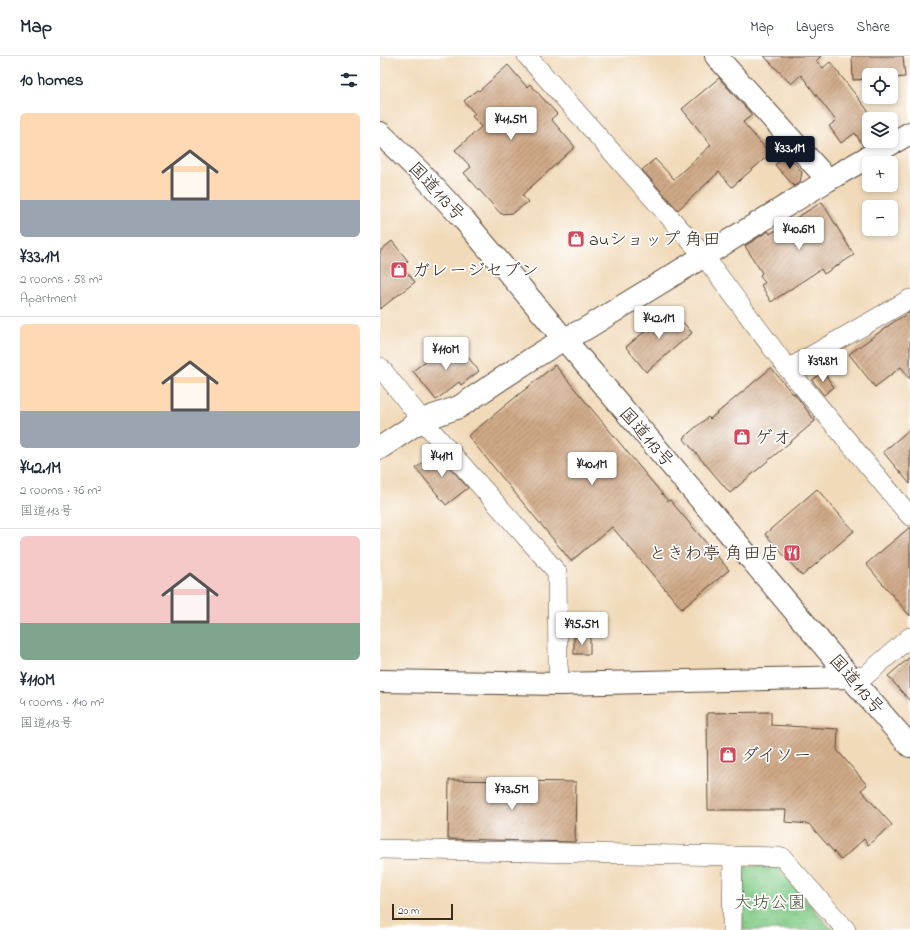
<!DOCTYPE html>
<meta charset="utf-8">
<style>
body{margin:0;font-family:"Indie Flower","Klee One",sans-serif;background:#f6f6f7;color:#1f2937;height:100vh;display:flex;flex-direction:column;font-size:15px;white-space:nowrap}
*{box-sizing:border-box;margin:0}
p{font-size:13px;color:#747a83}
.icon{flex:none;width:22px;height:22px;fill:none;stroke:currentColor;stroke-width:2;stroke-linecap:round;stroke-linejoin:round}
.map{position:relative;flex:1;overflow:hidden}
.panel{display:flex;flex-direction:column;background:#fff;width:380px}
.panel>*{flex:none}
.fabs{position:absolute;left:482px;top:12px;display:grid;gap:8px}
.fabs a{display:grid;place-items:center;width:36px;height:36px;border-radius:6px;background:#fff;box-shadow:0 2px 6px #0003;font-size:20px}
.scale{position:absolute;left:12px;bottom:10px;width:61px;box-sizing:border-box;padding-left:4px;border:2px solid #3b2a1e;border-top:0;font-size:11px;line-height:14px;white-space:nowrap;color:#3b2a1e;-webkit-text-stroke:3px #fff;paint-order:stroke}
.price{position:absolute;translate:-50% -34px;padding:0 9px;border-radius:4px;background:#fff;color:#222;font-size:13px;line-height:26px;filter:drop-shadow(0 1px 2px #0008)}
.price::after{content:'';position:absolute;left:50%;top:24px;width:12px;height:9px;margin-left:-6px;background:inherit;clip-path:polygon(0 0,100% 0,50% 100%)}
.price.on{background:#111827;color:#fff}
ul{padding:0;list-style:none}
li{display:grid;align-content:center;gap:8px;height:212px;padding:0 20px}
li+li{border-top:1px solid #e0e1e3}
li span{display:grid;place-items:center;height:124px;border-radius:6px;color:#555}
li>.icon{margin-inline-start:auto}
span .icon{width:72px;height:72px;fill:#fffc;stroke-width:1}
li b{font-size:17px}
h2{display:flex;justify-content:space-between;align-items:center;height:48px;padding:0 20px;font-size:17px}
header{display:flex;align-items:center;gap:24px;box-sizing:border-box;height:56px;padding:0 20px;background:#fff;border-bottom:1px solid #e0e1e3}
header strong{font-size:19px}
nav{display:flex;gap:22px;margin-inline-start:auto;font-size:14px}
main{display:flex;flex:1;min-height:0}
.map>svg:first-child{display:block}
.park{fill:url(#park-crowns);stroke:#607b54}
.building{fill:url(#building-hatch)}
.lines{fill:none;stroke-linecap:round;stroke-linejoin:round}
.street-casing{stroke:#564435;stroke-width:20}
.secondary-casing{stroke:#564435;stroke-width:24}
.highway-casing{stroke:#564435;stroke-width:24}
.street{stroke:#fff;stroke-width:19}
.secondary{stroke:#fff;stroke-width:22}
.highway{stroke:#fff;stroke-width:22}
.labels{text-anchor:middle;stroke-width:3.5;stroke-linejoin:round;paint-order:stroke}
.street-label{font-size:18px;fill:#3b2a1e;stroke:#fff}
.poi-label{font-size:18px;fill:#3b2a1e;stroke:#fff;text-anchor:start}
.park-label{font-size:18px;fill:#515b3e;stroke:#fff}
</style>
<header>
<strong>Map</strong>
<nav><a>Map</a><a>Layers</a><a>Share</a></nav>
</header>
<main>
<section class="panel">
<h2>10 homes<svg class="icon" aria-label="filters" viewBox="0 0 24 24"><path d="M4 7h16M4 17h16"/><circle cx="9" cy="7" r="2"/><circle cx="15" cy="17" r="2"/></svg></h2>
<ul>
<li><span style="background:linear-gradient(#ffd9b3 70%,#9aa5b1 0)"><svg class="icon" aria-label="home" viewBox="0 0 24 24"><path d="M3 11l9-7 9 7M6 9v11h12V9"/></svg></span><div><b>¥33.1M</b><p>2 rooms · 58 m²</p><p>Apartment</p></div></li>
<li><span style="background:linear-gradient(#ffd9b3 70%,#9aa5b1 0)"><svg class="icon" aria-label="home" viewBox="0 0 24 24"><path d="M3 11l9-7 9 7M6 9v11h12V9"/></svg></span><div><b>¥42.1M</b><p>2 rooms · 76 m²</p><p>国道113号</p></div></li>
<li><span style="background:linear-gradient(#f6c9c9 70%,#7fa58c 0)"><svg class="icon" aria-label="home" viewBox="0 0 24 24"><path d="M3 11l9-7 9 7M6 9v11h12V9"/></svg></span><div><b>¥110M</b><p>4 rooms · 140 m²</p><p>国道113号</p></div></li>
</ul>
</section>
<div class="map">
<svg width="530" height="874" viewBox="0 0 530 874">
<defs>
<pattern id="park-crowns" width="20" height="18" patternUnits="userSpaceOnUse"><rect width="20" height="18" fill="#84cc89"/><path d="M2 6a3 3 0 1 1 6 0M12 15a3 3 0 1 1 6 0" fill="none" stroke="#73af76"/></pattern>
<pattern id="building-hatch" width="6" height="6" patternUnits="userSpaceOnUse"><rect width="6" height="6" fill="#cfa987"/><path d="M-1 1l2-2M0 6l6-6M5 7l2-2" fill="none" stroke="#a98a6e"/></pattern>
</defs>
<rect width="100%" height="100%" fill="#fff"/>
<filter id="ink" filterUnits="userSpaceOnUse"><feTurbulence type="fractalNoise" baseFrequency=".025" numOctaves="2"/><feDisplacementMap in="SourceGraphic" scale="8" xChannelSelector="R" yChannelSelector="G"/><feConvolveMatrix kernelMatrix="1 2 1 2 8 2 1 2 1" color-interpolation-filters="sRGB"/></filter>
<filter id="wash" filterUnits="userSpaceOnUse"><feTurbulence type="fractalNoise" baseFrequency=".012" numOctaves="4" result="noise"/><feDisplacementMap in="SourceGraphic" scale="16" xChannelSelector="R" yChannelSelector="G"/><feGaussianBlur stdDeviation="0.9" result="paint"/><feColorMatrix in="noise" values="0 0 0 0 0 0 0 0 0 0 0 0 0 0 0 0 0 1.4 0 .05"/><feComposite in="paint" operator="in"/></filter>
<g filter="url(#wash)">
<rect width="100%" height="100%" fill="#f1daba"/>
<!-- park -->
<polygon class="park" points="361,810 397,811 452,874 363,874"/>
<g id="blocks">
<!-- building -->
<g class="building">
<polygon points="384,0 441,0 436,5 443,12 450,6 489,56 489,86 483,90 475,77 461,87 449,70 456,65 421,19 411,28"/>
<polygon points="472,0 523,0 525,21 511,22 511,19 489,19 489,23 473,24"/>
<polygon points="128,9 147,31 150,28 177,58 171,63 195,91 142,139 148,146 133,157 121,158 84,117 91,111 75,94 101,71 92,60 95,58 84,45 97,34 99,35"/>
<polygon points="339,22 372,59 363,66 390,98 352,131 339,116 298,154 262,114 275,103 294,123 331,89 302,53"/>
<polygon points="407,98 422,116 420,126 414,130 395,109"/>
<polygon points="442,146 474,199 444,218 441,213 391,246 381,229 385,227 380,219 382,217 365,190 388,175 390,178"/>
<polygon points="12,185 28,205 22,210 35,226 0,253 0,195"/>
<polygon points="292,253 312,277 266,316 246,291"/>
<polygon points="530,256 530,323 521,311 495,331 469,298 515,265"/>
<polygon points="76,286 99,315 81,329 79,326 56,344 33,315 52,300 54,303"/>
<polygon points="175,309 288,445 290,444 349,514 302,553 232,471 191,505 88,380"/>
<polygon points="391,312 413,338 414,337 435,365 350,437 303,382 328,361 330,363"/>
<polygon points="443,316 454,331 444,339 432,324"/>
<polygon points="530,373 530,428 503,396"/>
<polygon points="56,396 88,432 66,449 36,412"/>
<polygon points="437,433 474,475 422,520 385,478"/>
<polygon points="530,471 530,560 486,508"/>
<rect x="194" y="581" width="16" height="17"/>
<polygon points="530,601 530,645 508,620"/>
<polygon points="391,656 391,669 458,673 457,694 487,729 481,734 512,769 488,789 484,783 461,804 429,768 405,766 406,754 328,754 327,657"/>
<polygon points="69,724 196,726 195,786 68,783"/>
</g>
</g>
</g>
<g filter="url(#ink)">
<use href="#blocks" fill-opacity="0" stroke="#564435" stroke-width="1"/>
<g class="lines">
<!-- street casing -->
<g class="street-casing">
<g id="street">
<polyline points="147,0 324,200 408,313 530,460"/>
<polyline points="0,311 42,364 177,516 178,609 180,628"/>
<polyline points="408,313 530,243"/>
<polyline points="470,621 485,620 530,581"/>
<polyline points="0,793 402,801 466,874"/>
<polyline points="352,874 353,800"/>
</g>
</g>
<!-- secondary casing -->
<g class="secondary-casing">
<g id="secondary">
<polyline points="336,0 448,124"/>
<polyline points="0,392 42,364 79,351 153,302 184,283 205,273 448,124 530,77"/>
<polyline points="0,625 180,628 470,621"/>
</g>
</g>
<!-- highway casing -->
<g class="highway-casing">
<polyline id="highway" points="0,77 40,116 85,165 184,283 348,476 470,621 530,690"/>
</g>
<!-- street -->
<use href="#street" class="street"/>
<!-- secondary -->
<use href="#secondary" class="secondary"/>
<!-- highway -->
<use href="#highway" class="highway"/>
</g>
</g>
<!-- icons -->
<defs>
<g id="shop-square" transform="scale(0.9)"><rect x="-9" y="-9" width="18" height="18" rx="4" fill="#d1495b" stroke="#fff"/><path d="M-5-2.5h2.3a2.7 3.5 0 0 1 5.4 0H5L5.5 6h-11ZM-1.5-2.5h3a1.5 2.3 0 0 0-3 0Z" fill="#fff"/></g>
<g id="restaurant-square" transform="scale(0.9)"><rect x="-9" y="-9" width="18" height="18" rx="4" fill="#d1495b" stroke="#fff"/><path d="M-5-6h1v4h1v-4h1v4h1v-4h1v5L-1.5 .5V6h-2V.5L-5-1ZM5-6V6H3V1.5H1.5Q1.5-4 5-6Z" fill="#fff"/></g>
</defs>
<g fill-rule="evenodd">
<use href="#shop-square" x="196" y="183"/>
<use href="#shop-square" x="19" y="214"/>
<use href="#shop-square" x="362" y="381"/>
<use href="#restaurant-square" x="412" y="497"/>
<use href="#shop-square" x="348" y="699"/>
</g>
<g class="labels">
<!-- street labels -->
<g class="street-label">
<text transform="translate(57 135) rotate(47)" y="6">国道113号</text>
<text transform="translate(267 381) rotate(49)" y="6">国道113号</text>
<text transform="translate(477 628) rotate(49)" y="6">国道113号</text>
</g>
<!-- poi labels -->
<g class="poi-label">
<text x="209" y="189">auショップ 角田</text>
<text x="32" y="220">ガレージセブン</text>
<text x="375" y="387">ゲオ</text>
<text x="399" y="503" text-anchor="end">ときわ亭 角田店</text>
<text x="361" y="705">ダイソー</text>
</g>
<!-- park labels -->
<g class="park-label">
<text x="390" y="852">大坊公園</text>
</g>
</g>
</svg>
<div class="fabs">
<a><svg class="icon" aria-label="locate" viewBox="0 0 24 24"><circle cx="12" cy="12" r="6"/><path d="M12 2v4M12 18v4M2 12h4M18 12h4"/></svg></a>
<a><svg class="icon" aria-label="layers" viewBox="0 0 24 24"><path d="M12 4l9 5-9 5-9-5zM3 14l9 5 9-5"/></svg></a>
<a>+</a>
<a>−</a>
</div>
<div class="scale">20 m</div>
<b class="price" style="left:131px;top:85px">¥41.5M</b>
<b class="price on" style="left:410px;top:114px">¥33.1M</b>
<b class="price" style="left:419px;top:195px">¥40.6M</b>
<b class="price" style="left:279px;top:284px">¥42.1M</b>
<b class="price" style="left:66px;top:315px">¥110M</b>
<b class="price" style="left:443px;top:327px">¥39.8M</b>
<b class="price" style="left:62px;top:422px">¥41M</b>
<b class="price" style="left:212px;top:430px">¥40.1M</b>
<b class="price" style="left:202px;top:590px">¥95.5M</b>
<b class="price" style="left:132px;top:755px">¥73.5M</b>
</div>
</main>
